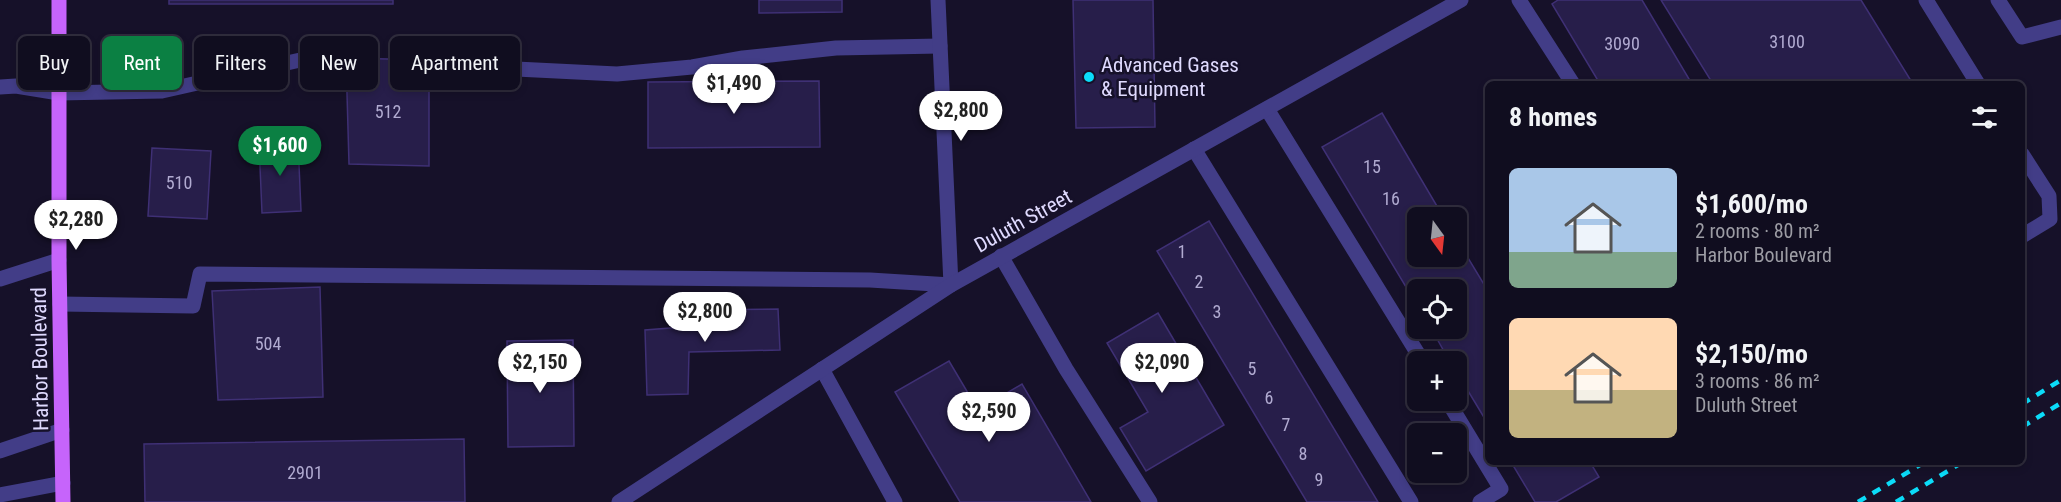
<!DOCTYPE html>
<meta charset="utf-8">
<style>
body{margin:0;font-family:"Roboto Condensed",sans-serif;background:#191628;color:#f1f3f6;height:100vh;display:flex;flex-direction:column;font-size:22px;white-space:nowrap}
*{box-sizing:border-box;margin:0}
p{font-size:20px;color:#9c9ca4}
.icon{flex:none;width:33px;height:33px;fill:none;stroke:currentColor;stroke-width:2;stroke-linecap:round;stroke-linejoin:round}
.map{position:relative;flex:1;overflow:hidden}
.drawer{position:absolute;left:1485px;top:81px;width:540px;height:384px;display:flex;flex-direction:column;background:#100d1f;border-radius:9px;box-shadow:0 3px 9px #0003,0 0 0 2px #302d3d}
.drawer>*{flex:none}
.banner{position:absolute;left:18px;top:36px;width:570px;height:54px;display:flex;gap:12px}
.needle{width:39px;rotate:165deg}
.controls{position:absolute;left:1407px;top:207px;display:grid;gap:12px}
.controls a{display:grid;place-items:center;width:60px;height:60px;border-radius:9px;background:#100d1f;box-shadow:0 3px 9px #0003,0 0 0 2px #302d3d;font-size:30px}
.price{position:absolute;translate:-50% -51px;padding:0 14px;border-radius:21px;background:#fff;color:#222;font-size:20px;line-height:39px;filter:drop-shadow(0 2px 3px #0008)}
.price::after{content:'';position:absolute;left:50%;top:36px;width:18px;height:14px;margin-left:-9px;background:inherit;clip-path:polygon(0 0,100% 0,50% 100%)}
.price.on{background:#0b8043;color:#fff}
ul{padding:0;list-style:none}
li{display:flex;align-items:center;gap:18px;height:150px;padding:0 24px}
li span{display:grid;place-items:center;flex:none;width:168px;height:120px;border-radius:9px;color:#555}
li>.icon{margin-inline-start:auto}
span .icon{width:72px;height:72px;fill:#fffc;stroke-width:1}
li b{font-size:26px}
h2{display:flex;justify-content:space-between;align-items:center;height:72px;padding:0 24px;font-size:26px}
.pill{padding:0 21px;border-radius:9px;background:#100d1f;box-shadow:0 3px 9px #0003,0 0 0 2px #302d3d;font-size:21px;line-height:54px}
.pill.on{background:#0b8043;color:#fff}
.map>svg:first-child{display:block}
.building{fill:#271e4a;stroke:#3f3075;stroke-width:1.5}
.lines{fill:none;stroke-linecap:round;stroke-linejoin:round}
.minor{stroke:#423d87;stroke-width:15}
.major{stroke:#c664fb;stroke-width:15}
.rail{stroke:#0bdcf9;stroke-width:4.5;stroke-dasharray:9 8;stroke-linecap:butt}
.poi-dot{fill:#0bdcf9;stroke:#161129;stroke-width:2}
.labels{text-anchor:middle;stroke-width:5;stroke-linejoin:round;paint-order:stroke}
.number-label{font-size:18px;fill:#b1abd1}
.poi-label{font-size:21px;fill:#dfdafe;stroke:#161129;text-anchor:start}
.street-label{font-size:21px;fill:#dfdafe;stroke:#161129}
</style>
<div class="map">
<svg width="2061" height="502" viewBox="0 0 2061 502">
<rect width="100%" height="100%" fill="#161129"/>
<!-- building -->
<g class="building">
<rect x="169" y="0" width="224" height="4"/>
<polygon points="759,0 842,0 842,12 759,13"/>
<polygon points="1073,0 1153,0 1155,127 1076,128"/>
<polygon points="1558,0 1642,0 1692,84 1600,84 1552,4"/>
<polygon points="1661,0 1861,0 1913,84 1713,84"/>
<polygon points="346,58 429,60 429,166 349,164"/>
<polygon points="819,81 820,147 648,148 648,82"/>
<polygon points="1382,113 1444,218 1418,218 1418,256 1456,256 1456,238 1488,291 1488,424 1456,371 1456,362 1450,362 1431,328 1456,328 1456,290 1418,290 1418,307 1322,147"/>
<polygon points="298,141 301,211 262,213 259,143"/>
<polygon points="152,148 211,151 207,219 148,216"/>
<polygon points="1209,221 1378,502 1307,502 1157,251"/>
<polygon points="320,287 323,397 218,400 212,291"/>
<polygon points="778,309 780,350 689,352 688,394 647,395 645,330 683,327 684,310"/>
<polygon points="1158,313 1224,425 1146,471 1120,428 1148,412 1107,343"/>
<polygon points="573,340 574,446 508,447 507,341"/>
<polygon points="949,361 978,410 1022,384 1091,502 960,502 895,392"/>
<polygon points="464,439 465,502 145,502 144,444"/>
<polygon points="1511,462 1590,462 1599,477 1556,502 1535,502"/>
</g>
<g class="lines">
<!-- minor -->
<g class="minor">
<polyline points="1519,0 1573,84"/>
<polyline points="1926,0 1978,84"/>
<polyline points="1998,0 2022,37 2061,27"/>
<polyline points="516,69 617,74 692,67 743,58 836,48 940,46"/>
<polyline points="0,87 16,86 59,93 162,91 327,54"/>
<polyline points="1267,109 1423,362"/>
<polyline points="1194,149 1411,502"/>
<polyline points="2022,154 2049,196 2050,219 2022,236"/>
<polyline points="1001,256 1066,369 1150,502"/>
<polyline points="0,279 59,260"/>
<polyline points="60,304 193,306 200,274 870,280 951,285 938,0"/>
<polyline points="822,369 895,502"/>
<polyline points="1447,400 1501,489 1480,502"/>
<polyline points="0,451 62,430"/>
<polyline points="0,495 63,483"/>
<polyline points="619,502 951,285 1461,0"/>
</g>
<!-- major -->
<polyline class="major" points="59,0 59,260 63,502"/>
<!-- rail -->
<g class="rail">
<polyline points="2022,404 2061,380"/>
<polyline points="2022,427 2061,403"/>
<polyline points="1858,502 1925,462"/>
<polyline points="1896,502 1963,462"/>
</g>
</g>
<!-- markers -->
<circle class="poi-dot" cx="1089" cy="77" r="6"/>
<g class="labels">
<!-- number labels -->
<g class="number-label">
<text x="1787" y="48">3100</text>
<text x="1622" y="50">3090</text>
<text x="388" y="118">512</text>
<text x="1372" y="173">15</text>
<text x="179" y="189">510</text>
<text x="1391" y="205">16</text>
<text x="1182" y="258">1</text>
<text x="1199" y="288">2</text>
<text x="1217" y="318">3</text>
<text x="268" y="350">504</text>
<text x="1252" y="375">5</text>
<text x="1269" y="404">6</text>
<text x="1286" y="431">7</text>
<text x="1303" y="460">8</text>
<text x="305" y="479">2901</text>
<text x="1319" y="486">9</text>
</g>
<!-- poi labels -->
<g class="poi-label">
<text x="1101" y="72">Advanced Gases<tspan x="1101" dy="24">&amp; Equipment</tspan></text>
</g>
<!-- street labels -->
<g class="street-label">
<text transform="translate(1023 221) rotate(-29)" y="7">Duluth Street</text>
<text transform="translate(40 359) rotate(-91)" y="7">Harbor Boulevard</text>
</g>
</g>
</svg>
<div class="controls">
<a><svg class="needle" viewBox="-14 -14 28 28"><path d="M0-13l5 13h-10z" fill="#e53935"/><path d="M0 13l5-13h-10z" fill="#9c9ca4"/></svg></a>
<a><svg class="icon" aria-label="locate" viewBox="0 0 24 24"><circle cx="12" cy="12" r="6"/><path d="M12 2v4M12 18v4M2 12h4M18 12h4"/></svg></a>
<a>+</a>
<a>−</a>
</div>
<b class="price" style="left:734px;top:115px">$1,490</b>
<b class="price" style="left:961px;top:142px">$2,800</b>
<b class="price on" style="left:280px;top:177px">$1,600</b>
<b class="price" style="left:76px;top:251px">$2,280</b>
<b class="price" style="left:705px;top:343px">$2,800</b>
<b class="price" style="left:540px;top:394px">$2,150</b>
<b class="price" style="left:1162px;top:394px">$2,090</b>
<b class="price" style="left:989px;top:443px">$2,590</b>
<div class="banner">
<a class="pill">Buy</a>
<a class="pill on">Rent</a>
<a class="pill">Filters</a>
<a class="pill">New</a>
<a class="pill">Apartment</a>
</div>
<section class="drawer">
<h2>8 homes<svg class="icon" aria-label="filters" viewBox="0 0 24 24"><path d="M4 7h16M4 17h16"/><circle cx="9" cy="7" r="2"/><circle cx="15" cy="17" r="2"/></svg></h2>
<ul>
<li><span style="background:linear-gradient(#a9c7e8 70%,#7fa58c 0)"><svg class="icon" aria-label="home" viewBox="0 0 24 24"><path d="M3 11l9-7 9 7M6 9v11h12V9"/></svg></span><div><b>$1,600/mo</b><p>2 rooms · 80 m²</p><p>Harbor Boulevard</p></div></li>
<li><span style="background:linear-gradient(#ffd9b3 60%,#c2b280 0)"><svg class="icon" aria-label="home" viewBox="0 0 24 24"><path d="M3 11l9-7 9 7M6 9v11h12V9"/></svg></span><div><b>$2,150/mo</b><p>3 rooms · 86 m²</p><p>Duluth Street</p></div></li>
</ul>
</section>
</div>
